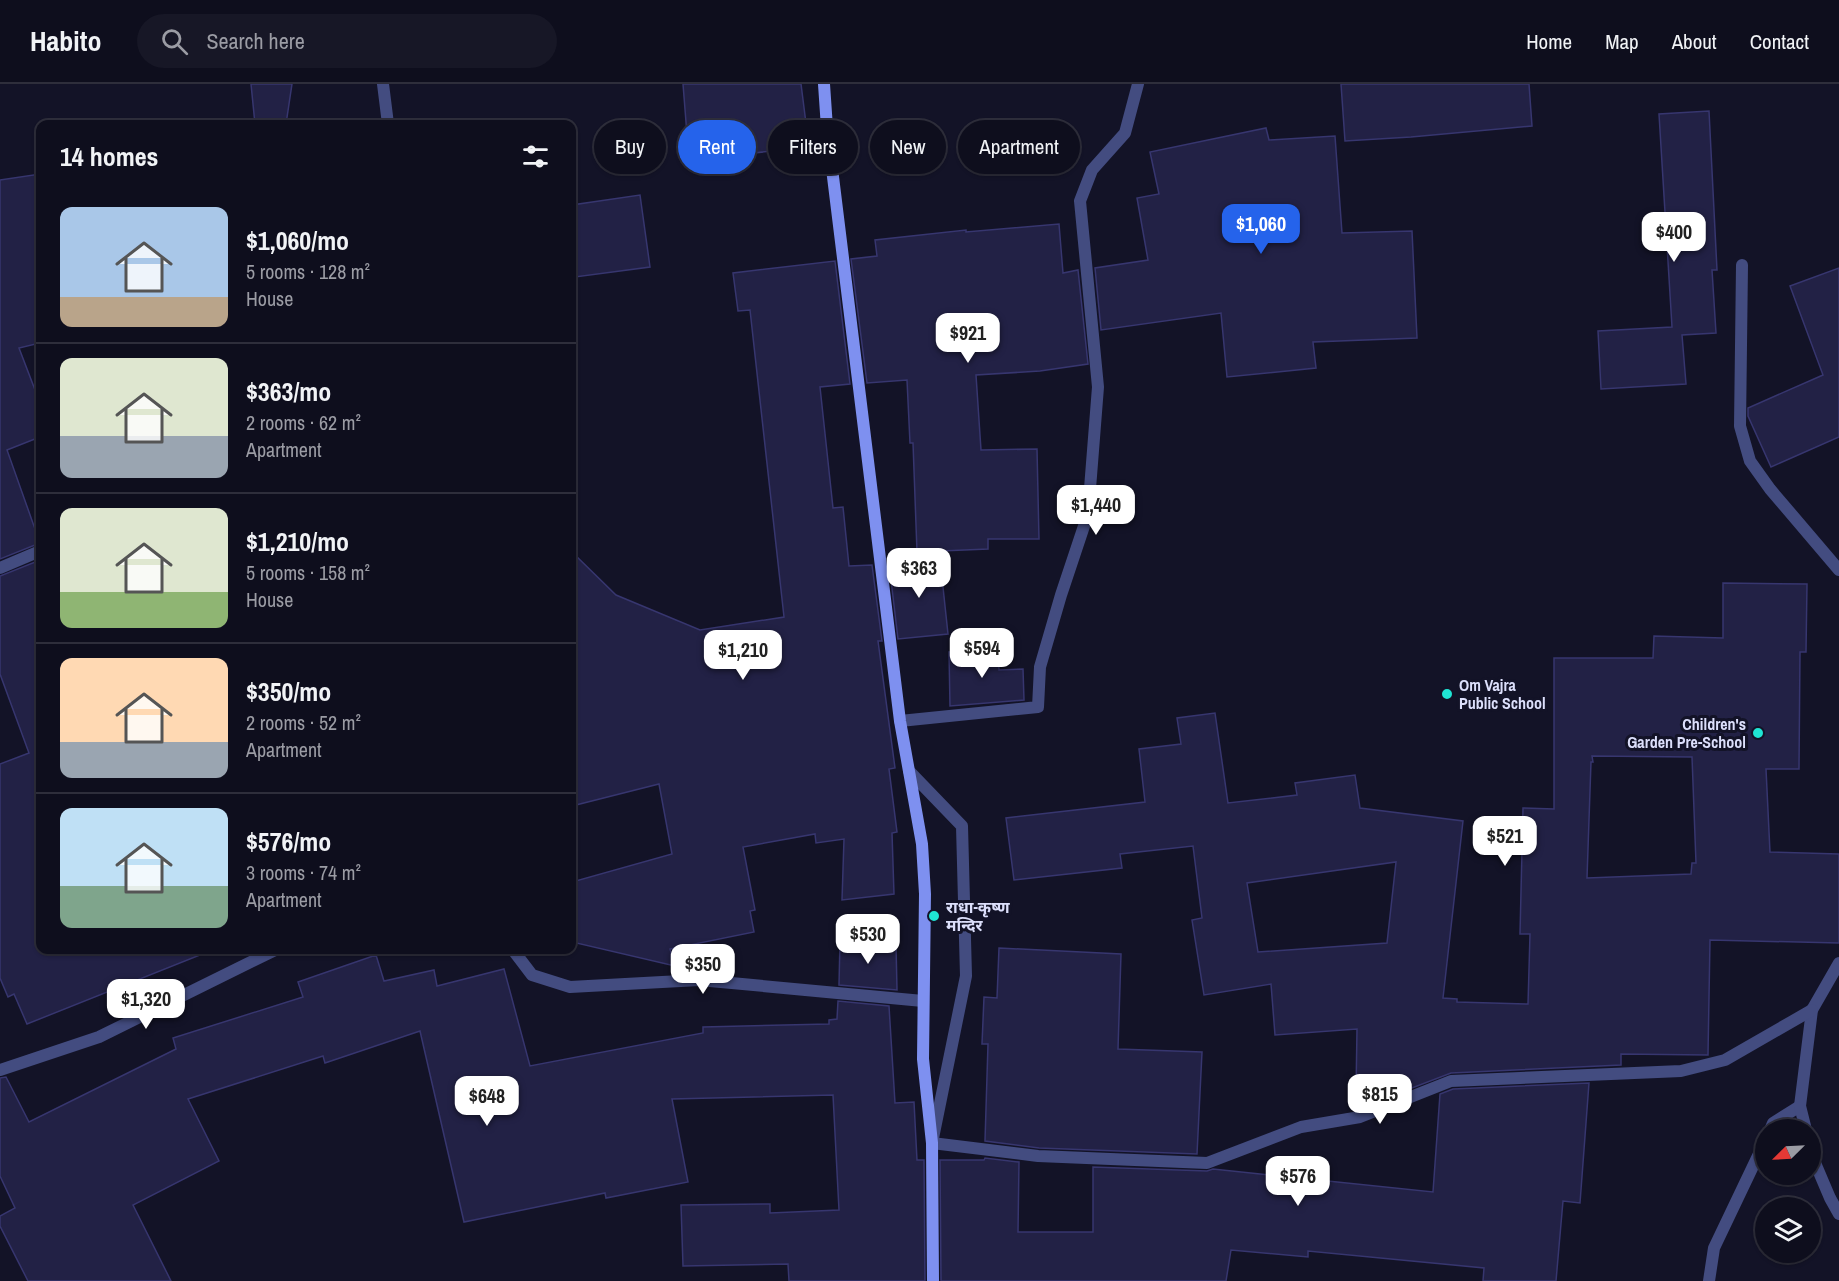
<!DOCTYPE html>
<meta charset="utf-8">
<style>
body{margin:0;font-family:"Archivo Narrow","Noto Sans Devanagari",sans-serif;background:#171726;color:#f1f3f6;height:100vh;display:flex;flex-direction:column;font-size:22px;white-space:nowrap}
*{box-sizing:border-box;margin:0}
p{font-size:20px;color:#9b9ca4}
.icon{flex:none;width:33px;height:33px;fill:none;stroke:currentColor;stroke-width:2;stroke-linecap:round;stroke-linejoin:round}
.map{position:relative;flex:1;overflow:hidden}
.side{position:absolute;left:36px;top:36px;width:540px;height:834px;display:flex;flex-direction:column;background:#0e0e1d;border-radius:12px;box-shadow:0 2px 4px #0004,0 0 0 2px #2e2e3b}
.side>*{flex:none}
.top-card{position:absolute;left:594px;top:36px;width:570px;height:54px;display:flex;gap:12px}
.needle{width:39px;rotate:246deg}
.controls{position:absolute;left:1755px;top:1035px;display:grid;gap:12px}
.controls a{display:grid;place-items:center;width:66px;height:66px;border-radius:50%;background:#0e0e1d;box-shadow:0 2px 4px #0004,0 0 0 2px #2e2e3b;font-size:30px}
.price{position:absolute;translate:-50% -51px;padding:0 14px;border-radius:12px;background:#fff;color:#222;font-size:20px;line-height:39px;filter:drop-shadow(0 2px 3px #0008)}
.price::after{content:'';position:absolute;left:50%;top:36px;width:18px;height:14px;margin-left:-9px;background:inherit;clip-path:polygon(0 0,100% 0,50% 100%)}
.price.on{background:#2563eb;color:#fff}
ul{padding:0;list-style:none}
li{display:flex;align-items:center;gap:18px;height:150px;padding:0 24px}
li+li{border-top:2px solid #2e2e3b}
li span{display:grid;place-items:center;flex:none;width:168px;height:120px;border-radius:12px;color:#555}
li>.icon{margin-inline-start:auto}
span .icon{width:72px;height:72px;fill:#fffc;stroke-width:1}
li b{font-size:26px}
h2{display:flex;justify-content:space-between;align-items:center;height:72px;padding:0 24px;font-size:26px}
.tag{padding:0 21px;border-radius:27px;background:#0e0e1d;box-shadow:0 2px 4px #0004,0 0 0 2px #2e2e3b;font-size:21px;line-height:54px}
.tag.on{background:#2563eb;color:#fff}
header{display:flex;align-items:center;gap:36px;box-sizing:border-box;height:84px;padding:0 30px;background:#0e0e1d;border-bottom:2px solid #2e2e3b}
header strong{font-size:28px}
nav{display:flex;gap:33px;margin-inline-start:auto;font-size:21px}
.search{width:420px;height:54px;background:#171726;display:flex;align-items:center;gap:15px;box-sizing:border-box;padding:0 21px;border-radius:33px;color:#9b9ca4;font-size:22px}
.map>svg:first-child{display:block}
.building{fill:#222145;stroke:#37366f;stroke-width:1.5;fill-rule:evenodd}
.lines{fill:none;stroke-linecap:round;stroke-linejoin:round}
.service{stroke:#434c80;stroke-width:12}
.pedestrian{stroke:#434c80;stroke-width:12}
.minor{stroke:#434c80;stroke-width:12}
.secondary{stroke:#7e90f0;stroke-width:12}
.poi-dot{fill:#1fe5d4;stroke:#131327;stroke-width:2}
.labels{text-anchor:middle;stroke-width:6;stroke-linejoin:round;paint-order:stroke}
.poi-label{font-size:16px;font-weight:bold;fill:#dcdffb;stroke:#131327;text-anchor:start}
</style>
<header>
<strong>Habito</strong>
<div class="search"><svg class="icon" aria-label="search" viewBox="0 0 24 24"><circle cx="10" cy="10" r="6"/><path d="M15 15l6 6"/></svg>Search here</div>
<nav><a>Home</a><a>Map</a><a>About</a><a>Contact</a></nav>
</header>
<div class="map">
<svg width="1839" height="1197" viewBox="0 0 1839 1197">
<rect width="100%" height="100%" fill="#131327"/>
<!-- building -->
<g class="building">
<polygon points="251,0 292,0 286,40 255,40"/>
<polygon points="683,0 801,0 809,63 689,76"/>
<polygon points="1341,0 1529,0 1532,42 1411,53 1345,57"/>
<polygon points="1709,27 1717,186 1712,186 1716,249 1682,251 1686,300 1601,305 1598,247 1672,243 1659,30"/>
<polygon points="1266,44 1269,56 1335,52 1342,149 1412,147 1417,254 1313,258 1316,284 1227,293 1221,229 1101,246 1095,184 1148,176 1137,114 1159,110 1150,68"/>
<polygon points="40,90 40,259 19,264 40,319 40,353 7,366 40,459 0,475 0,96"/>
<polygon points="640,111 650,183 575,193 572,167 572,121"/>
<polygon points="1059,140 1063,189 1078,186 1088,280 1040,287 976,291 981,366 1037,365 1039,455 988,455 988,465 917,468 913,359 910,359 907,296 867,299 851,175 877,172 875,156 966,146 966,148"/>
<polygon points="835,177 850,300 820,303 833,424 843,423 849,482 872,481 882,557 878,557 895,684 889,685 897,748 892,749 894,810 842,816 844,755 816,759 815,750 743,763 755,826 750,827 754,848 670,865 675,882 572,858 572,798 672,770 659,700 572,722 572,468 616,511 700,546 784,533 750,226 738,227 733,189"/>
<polygon points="1839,184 1839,353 1771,383 1748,332 1748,324 1823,291 1790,202"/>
<polygon points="940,475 948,550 898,555 889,479"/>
<polygon points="40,476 40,866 209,866 210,867 27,940 14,910 8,913 0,894 0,680 29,669 0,590 0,492"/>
<path d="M1723,499L1807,500L1806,568H1800L1799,685H1766L1770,768L1839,770V859L1710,856L1708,971L1621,970V981L1451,989L1399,1009L1356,1008L1357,945L1275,951L1271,900L1204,911L1192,836L1202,834L1193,762L1120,770L1122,784L1014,796L1006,734L1145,718L1139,665L1181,660L1177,634L1215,629L1228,719L1297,711L1295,699L1355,691L1360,724L1463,737L1443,914L1457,915V918L1528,920L1530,850H1520L1523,724L1554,725V574H1653L1654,552L1723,554ZM1592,672L1692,673L1696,779H1692L1691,790L1587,794L1591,678H1593ZM1396,778L1387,859L1258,868L1247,799Z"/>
<polygon points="998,566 999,586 1023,585 1024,616 950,622 949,568"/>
<polygon points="840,857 896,860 897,906 839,901"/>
<polygon points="999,864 1121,870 1118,965 1202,968 1197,1070 1039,1064 985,1057 988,960 982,960 984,913 997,914"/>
<polygon points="376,871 384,897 434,886 437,902 504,885 530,982 703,949 703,943 829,940 829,936 837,935 838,917 889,922 895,1019 914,1018 917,1076 924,1076 925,1197 789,1197 788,1180 683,1182 681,1121 770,1120 770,1129 839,1126 833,1011 672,1015 688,1098 606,1114 605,1109 464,1138 420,947 325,979 323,972 188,1015 219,1077 133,1121 171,1197 28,1197 0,1142 0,1132 15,1124 0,1092 0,994 6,993 29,1038 176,965 173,954 303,913 298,898"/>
<polygon points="1589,999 1580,1119 1563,1117 1556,1197 1483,1197 1484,1184 1308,1167 1308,1173 1231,1166 1226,1197 941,1197 940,1076 984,1076 985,1074 1019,1078 1018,1148 1093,1148 1093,1083 1207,1087 1213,1085 1433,1108 1440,1010 1453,1005"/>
</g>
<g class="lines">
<!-- service -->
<g class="service">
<polyline points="1770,1046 1773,1039 1800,1022"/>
<polyline points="1709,1197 1714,1164 1766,1055"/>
</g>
<!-- pedestrian -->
<polyline class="pedestrian" points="909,687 962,742 966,892 933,1054"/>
<!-- minor -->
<g class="minor">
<polyline points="383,0 388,40"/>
<polyline points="1742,181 1740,342 1750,377 1770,405 1839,486"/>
<polyline points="0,484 40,467"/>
<polyline points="900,637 1038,623 1040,583 1061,511 1088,430 1098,303 1080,117 1092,86 1125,49 1138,0"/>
<polyline points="513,866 532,891 570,903 699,896 923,917"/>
<polyline points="0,986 99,953 275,866"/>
<polyline points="1806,1046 1800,1022 1812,926 1839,879"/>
<polyline points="932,1059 1038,1072 1207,1079 1301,1043 1360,1033 1451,997 1681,987 1725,976 1812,926"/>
<polyline points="1810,1067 1830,1114 1839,1130"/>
</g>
<!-- secondary -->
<polyline class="secondary" points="824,0 827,44 900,637 922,760 925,810 923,975 932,1059 933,1197"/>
</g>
<!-- markers -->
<g class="poi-dot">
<circle cx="1447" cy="610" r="6"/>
<circle cx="1758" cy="649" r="6"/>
<circle cx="934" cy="832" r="6"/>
</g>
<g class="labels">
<!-- poi labels -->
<g class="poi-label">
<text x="1459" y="607">Om Vajra<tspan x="1459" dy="18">Public School</tspan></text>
<text x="1746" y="646" text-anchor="end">Children's<tspan x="1746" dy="18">Garden Pre-School</tspan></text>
<text x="946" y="829">राधा-कृष्ण<tspan x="946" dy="18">मन्दिर</tspan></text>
</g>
</g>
</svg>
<div class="controls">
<a><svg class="needle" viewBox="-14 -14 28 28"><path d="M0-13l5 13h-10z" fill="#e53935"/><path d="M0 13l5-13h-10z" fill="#9b9ca4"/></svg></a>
<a><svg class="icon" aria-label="layers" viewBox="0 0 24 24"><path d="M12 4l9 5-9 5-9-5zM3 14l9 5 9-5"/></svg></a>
</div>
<b class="price on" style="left:1261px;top:171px">$1,060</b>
<b class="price" style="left:1674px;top:179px">$400</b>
<b class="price" style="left:968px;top:280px">$921</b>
<b class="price" style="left:1096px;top:452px">$1,440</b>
<b class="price" style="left:919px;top:515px">$363</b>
<b class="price" style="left:982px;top:595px">$594</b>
<b class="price" style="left:743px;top:597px">$1,210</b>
<b class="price" style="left:1505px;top:783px">$521</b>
<b class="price" style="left:868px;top:881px">$530</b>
<b class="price" style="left:703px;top:911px">$350</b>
<b class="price" style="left:146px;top:946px">$1,320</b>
<b class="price" style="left:1380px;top:1041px">$815</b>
<b class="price" style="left:487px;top:1043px">$648</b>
<b class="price" style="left:1298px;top:1123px">$576</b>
<div class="top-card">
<a class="tag">Buy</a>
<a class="tag on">Rent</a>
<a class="tag">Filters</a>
<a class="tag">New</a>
<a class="tag">Apartment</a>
</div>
<section class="side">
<h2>14 homes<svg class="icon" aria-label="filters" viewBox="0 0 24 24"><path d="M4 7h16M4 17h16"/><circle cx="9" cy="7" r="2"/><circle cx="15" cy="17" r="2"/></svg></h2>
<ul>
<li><span style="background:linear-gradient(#a9c7e8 75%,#b9a48a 0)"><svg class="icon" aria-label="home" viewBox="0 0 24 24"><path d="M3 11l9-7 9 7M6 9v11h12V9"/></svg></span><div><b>$1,060/mo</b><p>5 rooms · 128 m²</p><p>House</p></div></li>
<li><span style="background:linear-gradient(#dfe7d0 65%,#9aa5b1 0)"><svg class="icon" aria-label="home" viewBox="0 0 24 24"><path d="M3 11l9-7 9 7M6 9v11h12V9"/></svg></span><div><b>$363/mo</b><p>2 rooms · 62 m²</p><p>Apartment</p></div></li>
<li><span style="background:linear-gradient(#dfe7d0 70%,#8fb573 0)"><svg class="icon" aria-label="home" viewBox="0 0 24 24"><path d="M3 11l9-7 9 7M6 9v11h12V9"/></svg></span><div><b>$1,210/mo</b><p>5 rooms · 158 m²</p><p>House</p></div></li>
<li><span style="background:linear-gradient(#ffd9b3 70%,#9aa5b1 0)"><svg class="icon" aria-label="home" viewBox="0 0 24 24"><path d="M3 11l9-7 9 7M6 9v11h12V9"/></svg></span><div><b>$350/mo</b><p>2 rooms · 52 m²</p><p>Apartment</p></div></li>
<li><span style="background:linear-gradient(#bfe0f5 65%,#7fa58c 0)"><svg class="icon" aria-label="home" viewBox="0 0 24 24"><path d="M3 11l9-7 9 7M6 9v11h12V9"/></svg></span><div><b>$576/mo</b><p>3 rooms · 74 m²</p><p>Apartment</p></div></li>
</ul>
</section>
</div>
